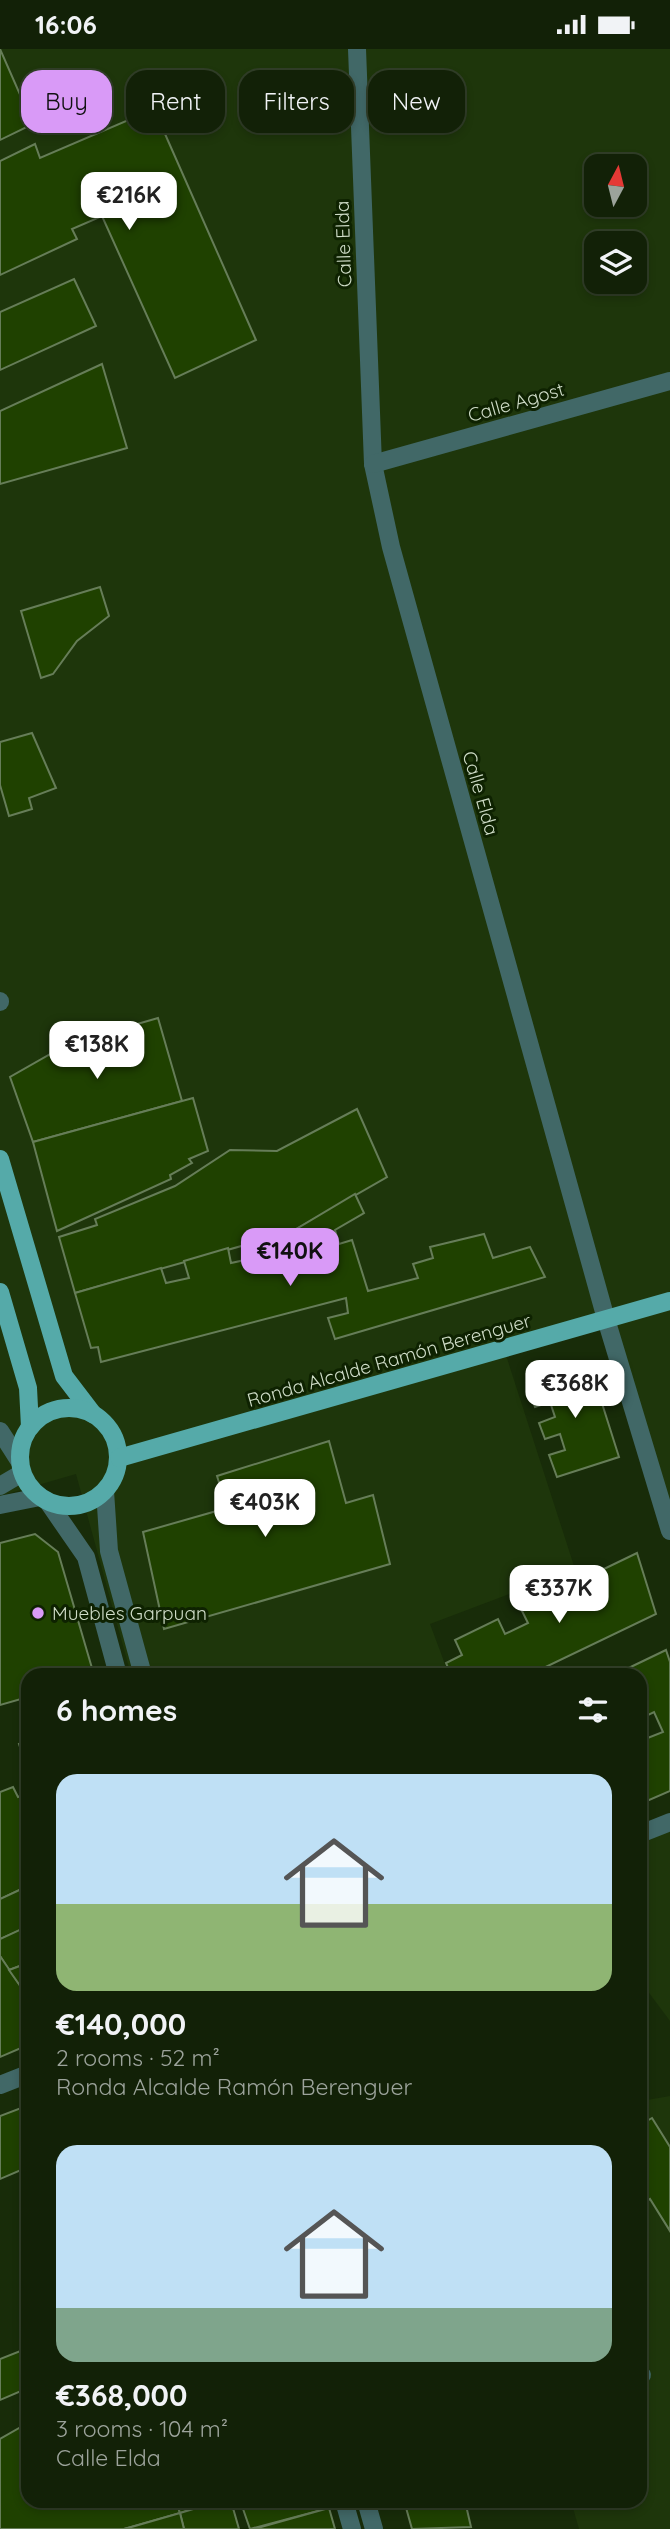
<!DOCTYPE html>
<meta charset="utf-8">
<style>
body{margin:0;font-family:Quicksand,sans-serif;background:#1f2e15;color:#f1f3f6;height:100vh;display:flex;flex-direction:column;font-size:26px;white-space:nowrap}
*{box-sizing:border-box;margin:0}
p{font-size:23px;color:#9ca39b}
.icon{flex:none;width:38px;height:38px;fill:none;stroke:currentColor;stroke-width:2;stroke-linecap:round;stroke-linejoin:round}
.map{position:relative;flex:1;overflow:hidden}
.drawer{position:absolute;left:21px;top:1619px;width:626px;height:840px;display:flex;flex-direction:column;background:#122107;border-radius:21px;box-shadow:0 4px 10px #0003,0 0 0 2px #313e28}
.drawer>*{flex:none}
.guide{position:absolute;left:21px;top:21px;width:628px;height:63px;display:flex;gap:14px}
.needle{width:46px;rotate:7deg}
.fabs{position:absolute;left:584px;top:105px;display:grid;gap:14px}
.fabs a{display:grid;place-items:center;width:63px;height:63px;border-radius:14px;background:#122107;box-shadow:0 4px 10px #0003,0 0 0 2px #313e28;font-size:35px}
.price{position:absolute;translate:-50% -60px;padding:0 16px;border-radius:14px;background:#fff;color:#222;font-size:23px;line-height:46px;filter:drop-shadow(0 2px 4px #0008)}
.price::after{content:'';position:absolute;left:50%;top:42px;width:21px;height:16px;margin-left:-10px;background:inherit;clip-path:polygon(0 0,100% 0,50% 100%)}
.price.current{background:#d99af7;color:#111}
ul{padding:0;list-style:none}
li{display:grid;align-content:center;gap:14px;height:371px;padding:0 35px}
li span{display:grid;place-items:center;height:217px;border-radius:21px;color:#555}
li>.icon{margin-inline-start:auto}
span .icon{width:126px;height:126px;fill:#fffc;stroke-width:1}
li b{font-size:30px}
h2{display:flex;justify-content:space-between;align-items:center;height:84px;padding:0 35px;font-size:30px}
.chip{padding:0 24px;border-radius:21px;background:#122107;box-shadow:0 4px 10px #0003,0 0 0 2px #313e28;font-size:24px;line-height:63px}
.chip.current{background:#d99af7;color:#111}
.status{display:flex;justify-content:space-between;align-items:center;height:49px;padding:0 35px;background:#122107;direction:ltr}
.status svg{height:19px;fill:currentColor}
.map>svg:first-child{display:block}
.built{fill:#1e360b;fill-rule:evenodd}
.building{fill:#1f4100;stroke:#667d58;stroke-width:2}
.lines{fill:none;stroke-linecap:round;stroke-linejoin:round}
.minor{stroke:#416867;stroke-width:18}
.major{stroke:#55aaa9;stroke-width:18}
.poi-dot{fill:#d99af7;stroke:#0e2201;stroke-width:2.5}
.labels{text-anchor:middle;stroke-width:6;stroke-linejoin:round;paint-order:stroke}
.street-label{font-size:19px;fill:#cfdcc7;stroke:#0e2201}
.poi-label{font-size:19px;fill:#cfdcc7;stroke:#0e2201;text-anchor:start}
</style>
<div class="status"><b>16:06</b><svg viewBox="0 0 49 12"><path d="M0 12V9h3v3zM5 12V6h3v6zM10 12V3h3v9zM15 12V0h3v12zM26 1h20v11H26zM47 4h2v5h-2z"/></svg></div>
<div class="map">
<svg width="670" height="2480" viewBox="0 0 670 2480">
<rect width="100%" height="100%" fill="#182c09"/>
<!-- built -->
<g class="built">
<path d="M0,0H670V1482L606,1271L504,1300L575,1520L430,1575L449,1626H131L76,1425L0,1447ZM597,117H635V156H597ZM597,194H635V233H597Z"/>
<polygon points="670,1773 670,1972 641,1933 641,1785"/>
<polygon points="670,2047 670,2480 579,2480 571,2452 640,2452 641,2052"/>
</g>
<!-- building -->
<g class="building">
<polygon points="0,0 33,75 0,91"/>
<polygon points="154,60 256,291 175,329 102,167 72,180 77,190 0,226 0,112 35,95 40,109"/>
<polygon points="74,230 96,277 0,321 0,263"/>
<polygon points="102,315 127,399 0,435 0,362"/>
<polygon points="100,538 109,567 77,592 53,625 41,629 21,562"/>
<polygon points="32,684 56,739 29,749 32,760 9,767 0,736 0,693"/>
<polygon points="158,969 182,1052 33,1093 10,1028 68,995"/>
<polygon points="193,1049 208,1102 189,1110 192,1114 170,1126 171,1130 57,1182 33,1093"/>
<polygon points="357,1060 387,1128 291,1183 75,1244 59,1188 97,1176 95,1170 175,1137 230,1101 277,1102"/>
<polygon points="355,1145 364,1164 335,1181 339,1195 352,1191 368,1242 418,1229 413,1215 433,1209 430,1198 484,1185 493,1209 530,1198 545,1228 335,1290 328,1269 348,1264 346,1249 101,1313 98,1298 91,1299 75,1244 161,1219 166,1234 189,1229 184,1212 228,1199 231,1214 259,1208 255,1192 291,1183"/>
<polygon points="578,1318 593,1326 619,1408 557,1428 549,1406 565,1401 560,1385 545,1390 539,1374 555,1368 550,1353 535,1358 527,1334"/>
<polygon points="329,1392 346,1454 373,1446 390,1515 164,1580 143,1483 227,1459 217,1427"/>
<polygon points="35,1485 58,1503 94,1626 28,1626 28,1648 0,1656 0,1494"/>
<polygon points="637,1504 656,1565 529,1626 451,1626 446,1614 462,1606 455,1591 498,1570 505,1585 528,1574 521,1560 564,1539 571,1555 586,1548 579,1532"/>
<polygon points="666,1601 670,1613 670,1742 640,1755 640,1692 663,1683 654,1663 640,1670 640,1626 614,1626"/>
<polygon points="28,1692 28,1723 19,1695"/>
<polygon points="13,1738 18,1748 28,1745 28,1837 0,1850 0,1743"/>
<polygon points="28,1837 28,1878 0,1890 0,1850"/>
<polygon points="28,1877 28,1914 9,1921 0,1907 0,1890"/>
<polygon points="0,1907 28,1948 28,1996 0,2008"/>
<polygon points="28,1914 28,1948 9,1921"/>
<polygon points="28,2051 28,2118 0,2130 0,2067 24,2058 22,2054"/>
<polygon points="652,2069 670,2098 670,2182 650,2150 640,2157 640,2076"/>
<polygon points="28,2299 28,2339 0,2351 0,2310"/>
<polygon points="28,2374 28,2452 89,2452 91,2456 104,2452 176,2452 180,2464 124,2480 0,2480 0,2390"/>
<polygon points="176,2452 220,2452 180,2464"/>
<polygon points="220,2452 231,2452 239,2480 184,2480 180,2464"/>
<polygon points="231,2452 327,2452 329,2459 250,2480 242,2457 233,2460"/>
<polygon points="412,2452 465,2452 471,2478 412,2480 405,2455"/>
<polygon points="329,2459 335,2480 254,2480"/>
<polygon points="180,2464 184,2480 124,2480 135,2477"/>
</g>
<g class="lines">
<!-- minor -->
<g class="minor">
<polyline points="357,0 373,415 391,498 606,1270 670,1482"/>
<polyline points="373,415 670,332"/>
<polyline points="0,952 0,953"/>
<polyline points="0,1382 20,1413"/>
<polyline points="0,1437 22,1424"/>
<polyline points="105,1442 109,1502 143,1626"/>
<polyline points="48,1453 86,1508 118,1626"/>
<polyline points="0,1456 40,1448"/>
<polyline points="640,1785 670,1773"/>
<polyline points="0,2036 28,2025"/>
<polyline points="640,2327 642,2326"/>
<polyline points="344,2452 352,2480"/>
<polyline points="366,2452 374,2480"/>
</g>
<!-- major -->
<g class="major">
<polyline points="0,1110 64,1327 93,1365"/>
<polyline points="0,1243 28,1339 30,1378"/>
<circle cx="69" cy="1408" r="49"/>
<polyline points="119,1409 670,1252"/>
</g>
</g>
<!-- markers -->
<circle class="poi-dot" cx="38" cy="1564" r="7"/>
<g class="labels">
<!-- street labels -->
<g class="street-label">
<text transform="translate(343 195) rotate(-92)" y="7">Calle Elda</text>
<text transform="translate(516 353) rotate(-16)" y="7">Calle Agost</text>
<text transform="translate(481 744) rotate(74)" y="7">Calle Elda</text>
<text transform="translate(389 1311) rotate(-16)" y="7">Ronda Alcalde Ramón Berenguer</text>
</g>
<!-- poi labels -->
<g class="poi-label">
<text x="52" y="1571">Muebles Garpuan</text>
</g>
</g>
</svg>
<div class="fabs">
<a><svg class="needle" viewBox="-14 -14 28 28"><path d="M0-13l5 13h-10z" fill="#e53935"/><path d="M0 13l5-13h-10z" fill="#9ca39b"/></svg></a>
<a><svg class="icon" aria-label="layers" viewBox="0 0 24 24"><path d="M12 4l9 5-9 5-9-5zM3 14l9 5 9-5"/></svg></a>
</div>
<b class="price" style="left:129px;top:183px">€216K</b>
<b class="price" style="left:97px;top:1032px">€138K</b>
<b class="price current" style="left:290px;top:1239px">€140K</b>
<b class="price" style="left:575px;top:1371px">€368K</b>
<b class="price" style="left:265px;top:1490px">€403K</b>
<b class="price" style="left:559px;top:1576px">€337K</b>
<div class="guide">
<a class="chip current">Buy</a>
<a class="chip">Rent</a>
<a class="chip">Filters</a>
<a class="chip">New</a>
</div>
<section class="drawer">
<h2>6 homes<svg class="icon" aria-label="filters" viewBox="0 0 24 24"><path d="M4 7h16M4 17h16"/><circle cx="9" cy="7" r="2"/><circle cx="15" cy="17" r="2"/></svg></h2>
<ul>
<li><span style="background:linear-gradient(#bfe0f5 60%,#8fb573 0)"><svg class="icon" aria-label="home" viewBox="0 0 24 24"><path d="M3 11l9-7 9 7M6 9v11h12V9"/></svg></span><div><b>€140,000</b><p>2 rooms · 52 m²</p><p>Ronda Alcalde Ramón Berenguer</p></div></li>
<li><span style="background:linear-gradient(#bfe0f5 75%,#7fa58c 0)"><svg class="icon" aria-label="home" viewBox="0 0 24 24"><path d="M3 11l9-7 9 7M6 9v11h12V9"/></svg></span><div><b>€368,000</b><p>3 rooms · 104 m²</p><p>Calle Elda</p></div></li>
</ul>
</section>
</div>
